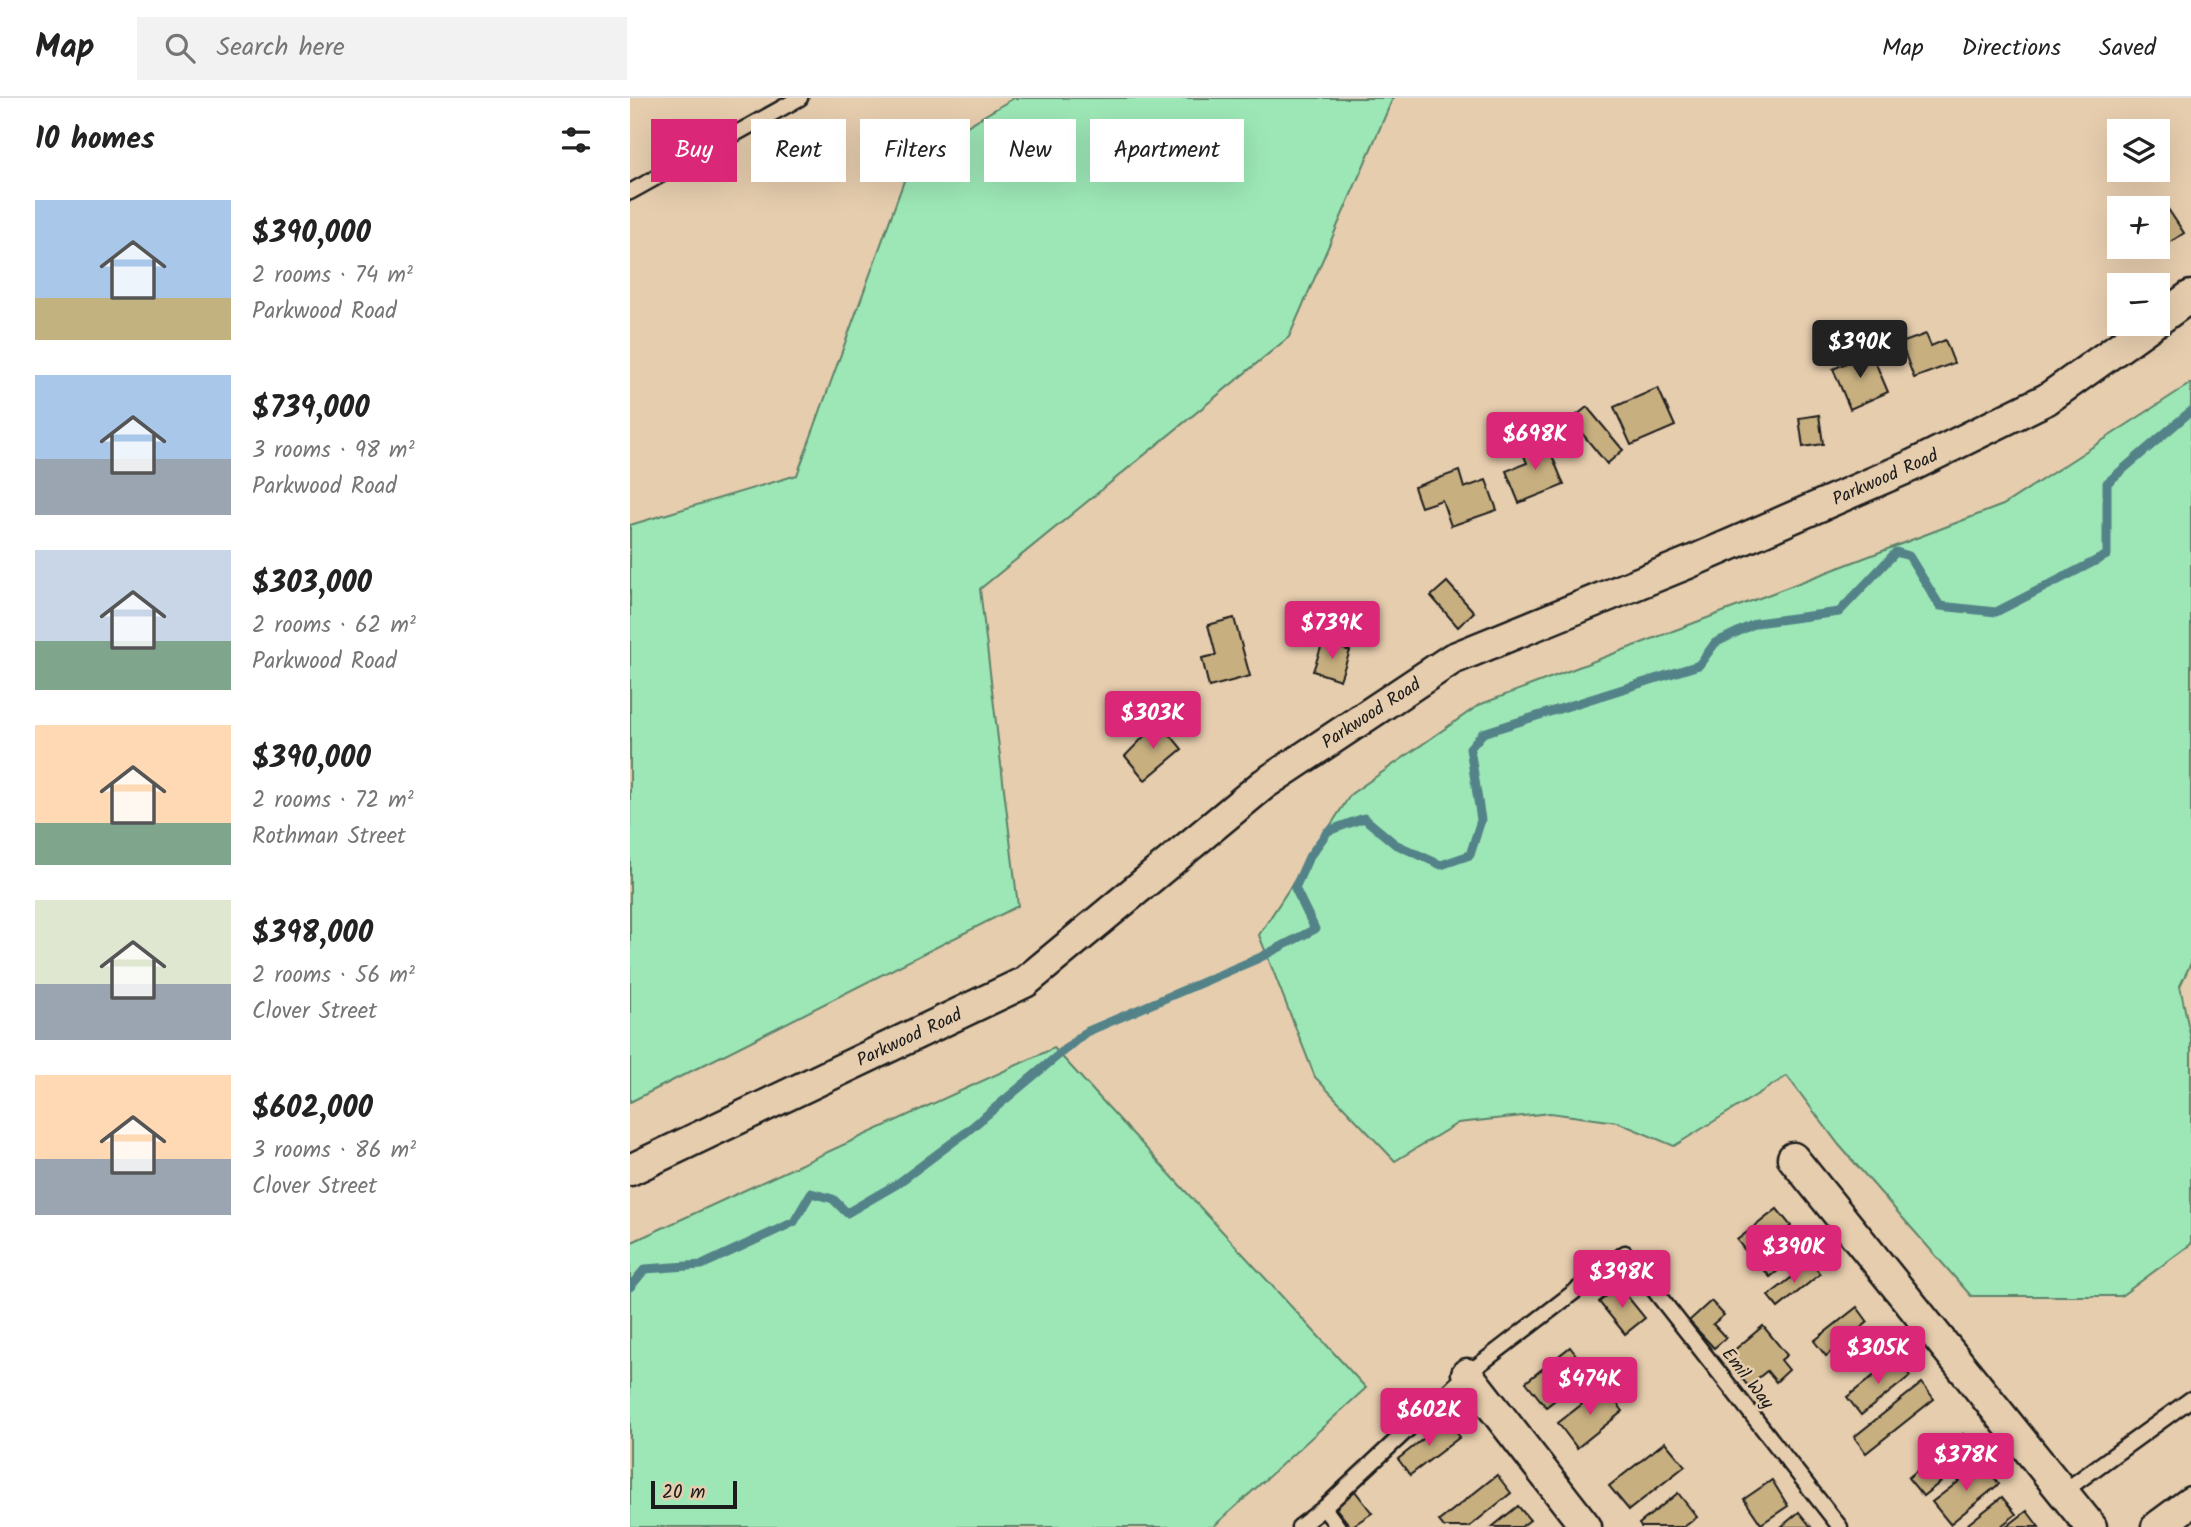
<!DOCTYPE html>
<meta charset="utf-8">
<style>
body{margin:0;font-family:Kalam,sans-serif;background:#f2f2f2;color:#222;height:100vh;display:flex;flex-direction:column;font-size:26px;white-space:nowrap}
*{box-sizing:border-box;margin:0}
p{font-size:23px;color:#767676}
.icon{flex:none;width:38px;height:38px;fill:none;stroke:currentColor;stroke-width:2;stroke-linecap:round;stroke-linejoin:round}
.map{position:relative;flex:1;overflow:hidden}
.sheet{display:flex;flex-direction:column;background:#fff;width:630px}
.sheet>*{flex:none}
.hud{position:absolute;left:21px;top:21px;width:665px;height:63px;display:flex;gap:14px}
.tools{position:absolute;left:1477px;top:21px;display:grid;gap:14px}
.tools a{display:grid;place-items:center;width:63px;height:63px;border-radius:0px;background:#fff;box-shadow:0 7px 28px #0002;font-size:35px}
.scale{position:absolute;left:21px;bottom:18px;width:86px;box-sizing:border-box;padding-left:7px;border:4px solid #1c1c1c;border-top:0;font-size:19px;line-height:24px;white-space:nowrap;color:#1c1c1c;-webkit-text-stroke:5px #e6cdae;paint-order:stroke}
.price{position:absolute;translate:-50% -60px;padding:0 16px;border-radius:7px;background:#db2777;color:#fff;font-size:23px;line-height:46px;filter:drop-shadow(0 2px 4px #0008)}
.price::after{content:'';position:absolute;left:50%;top:42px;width:21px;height:16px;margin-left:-10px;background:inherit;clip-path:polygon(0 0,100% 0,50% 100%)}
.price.selected{background:#222;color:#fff}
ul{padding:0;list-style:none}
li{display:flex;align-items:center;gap:21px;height:175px;padding:0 35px}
li span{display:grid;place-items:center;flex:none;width:196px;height:140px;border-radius:0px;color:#555}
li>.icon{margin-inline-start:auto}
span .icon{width:84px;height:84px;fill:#fffc;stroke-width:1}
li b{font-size:30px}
h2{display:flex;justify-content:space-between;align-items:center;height:84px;padding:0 35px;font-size:30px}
.pill{padding:0 24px;border-radius:0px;background:#fff;box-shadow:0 7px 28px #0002;font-size:24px;line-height:63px}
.pill.selected{background:#db2777;color:#fff}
header{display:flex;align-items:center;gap:42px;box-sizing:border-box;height:98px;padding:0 35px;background:#fff;border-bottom:2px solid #e0e0e0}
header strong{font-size:33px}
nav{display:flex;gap:38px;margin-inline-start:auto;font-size:24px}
.search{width:490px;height:63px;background:#f2f2f2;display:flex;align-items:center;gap:18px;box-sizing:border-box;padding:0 24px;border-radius:0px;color:#767676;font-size:26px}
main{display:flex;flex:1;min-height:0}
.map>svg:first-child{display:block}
.green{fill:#9de7b6;stroke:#5c8269;stroke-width:2}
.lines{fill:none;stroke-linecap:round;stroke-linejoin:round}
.stream{stroke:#538388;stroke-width:9}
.building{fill:#c7af80;stroke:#1c1c1c;stroke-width:2}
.service-casing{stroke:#1c1c1c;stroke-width:19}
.minor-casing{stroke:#1c1c1c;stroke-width:35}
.service{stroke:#e6cdae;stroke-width:14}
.minor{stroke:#e6cdae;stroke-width:30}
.labels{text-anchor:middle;stroke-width:5;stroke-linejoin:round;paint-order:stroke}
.street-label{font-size:18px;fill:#1c1c1c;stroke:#e6cdae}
</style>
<header>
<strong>Map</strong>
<div class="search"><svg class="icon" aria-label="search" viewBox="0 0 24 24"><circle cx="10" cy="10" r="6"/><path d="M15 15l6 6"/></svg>Search here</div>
<nav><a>Map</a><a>Directions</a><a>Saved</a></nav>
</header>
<main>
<section class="sheet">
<h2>10 homes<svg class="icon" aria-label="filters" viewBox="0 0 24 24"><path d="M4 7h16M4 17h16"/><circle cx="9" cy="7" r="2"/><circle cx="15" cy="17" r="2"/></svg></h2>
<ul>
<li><span style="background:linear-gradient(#a9c7e8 70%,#c2b280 0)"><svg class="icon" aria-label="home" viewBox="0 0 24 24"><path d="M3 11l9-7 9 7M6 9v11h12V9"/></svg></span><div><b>$390,000</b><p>2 rooms · 74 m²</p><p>Parkwood Road</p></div></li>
<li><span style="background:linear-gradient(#a9c7e8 60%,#9aa5b1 0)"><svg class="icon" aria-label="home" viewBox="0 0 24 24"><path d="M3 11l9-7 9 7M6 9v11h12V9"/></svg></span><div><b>$739,000</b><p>3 rooms · 98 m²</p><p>Parkwood Road</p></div></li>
<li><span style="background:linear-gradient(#c9d6e8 65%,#7fa58c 0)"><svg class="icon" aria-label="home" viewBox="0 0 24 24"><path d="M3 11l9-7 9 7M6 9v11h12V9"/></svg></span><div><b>$303,000</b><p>2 rooms · 62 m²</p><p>Parkwood Road</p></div></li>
<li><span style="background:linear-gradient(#ffd9b3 70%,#7fa58c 0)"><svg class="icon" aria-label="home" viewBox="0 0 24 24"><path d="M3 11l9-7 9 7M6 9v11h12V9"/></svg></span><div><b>$390,000</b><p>2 rooms · 72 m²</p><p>Rothman Street</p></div></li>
<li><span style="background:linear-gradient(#dfe7d0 60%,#9aa5b1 0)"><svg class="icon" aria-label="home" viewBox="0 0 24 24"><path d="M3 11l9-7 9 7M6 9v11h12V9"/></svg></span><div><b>$398,000</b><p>2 rooms · 56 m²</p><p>Clover Street</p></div></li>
<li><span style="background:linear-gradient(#ffd9b3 60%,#9aa5b1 0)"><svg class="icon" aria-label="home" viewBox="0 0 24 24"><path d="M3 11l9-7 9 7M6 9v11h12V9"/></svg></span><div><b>$602,000</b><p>3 rooms · 86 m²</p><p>Clover Street</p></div></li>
</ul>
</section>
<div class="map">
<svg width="1561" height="1429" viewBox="0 0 1561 1429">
<rect width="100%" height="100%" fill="#e6cdae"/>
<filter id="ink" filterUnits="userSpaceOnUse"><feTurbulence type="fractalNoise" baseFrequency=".0143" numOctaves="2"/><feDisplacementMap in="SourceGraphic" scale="14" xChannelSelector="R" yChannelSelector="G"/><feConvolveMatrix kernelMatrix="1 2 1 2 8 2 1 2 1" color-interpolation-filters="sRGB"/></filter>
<g filter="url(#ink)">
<!-- green -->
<g class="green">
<polygon points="384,0 763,0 659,239 350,491 388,808 0,1004 0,427 167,377 282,61"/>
<polygon points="1561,285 1561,865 1550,888 1561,941 1561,1146 1491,1198 1341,1198 1209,1047 1157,978 1044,1048 987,1024 920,1015 828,1025 765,1063 685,979 629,837 721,696 849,607 1373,407"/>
<polygon points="424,950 736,1290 583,1429 0,1429 0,1145"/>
</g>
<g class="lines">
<!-- stream -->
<polyline class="stream" points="0,1189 15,1171 72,1167 164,1124 181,1095 203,1101 217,1115 267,1086 335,1035 456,934 629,860 685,831 665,790 679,759 698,733 734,720 765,746 811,767 840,757 851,722 840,650 853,635 1069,567 1085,545 1126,525 1209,514 1266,454 1279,458 1310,508 1366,514 1477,457 1477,385 1561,313"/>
</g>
<!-- building -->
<g class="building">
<polygon points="1534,105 1554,135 1518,159 1511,149 1528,149 1526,110"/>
<polygon points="1296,236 1301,248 1315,242 1324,265 1284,280 1271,245"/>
<polygon points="1241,254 1258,294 1220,311 1203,271"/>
<polygon points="1028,290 1045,328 1001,347 984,309"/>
<polygon points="957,309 993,352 977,366 941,322"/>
<polygon points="1189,317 1193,346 1173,349 1169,320"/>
<polygon points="914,338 934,387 889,405 876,373 897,365 890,348"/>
<polygon points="829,373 834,390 856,382 867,412 821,428 812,402 791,409 784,389"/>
<polygon points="817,484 844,514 828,529 801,498"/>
<polygon points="604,520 620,578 579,589 572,560 586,557 578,527"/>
<polygon points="693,544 720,553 710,582 683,573"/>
<polygon points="529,623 552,651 515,682 495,658"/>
<polygon points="1147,1111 1161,1128 1121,1160 1107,1142"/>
<polygon points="1168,1137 1178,1149 1140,1179 1130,1167"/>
<polygon points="1181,1164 1190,1176 1148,1210 1138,1198"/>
<polygon points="989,1188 1015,1220 995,1236 969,1204"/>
<polygon points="1081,1203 1094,1217 1083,1226 1096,1240 1084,1250 1059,1223"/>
<polygon points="1227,1209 1238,1224 1196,1258 1184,1243"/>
<polygon points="1133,1228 1157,1257 1151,1262 1159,1272 1146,1284 1137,1273 1118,1288 1095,1260"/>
<polygon points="940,1249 960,1275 916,1309 896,1284"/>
<polygon points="1266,1260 1280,1278 1231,1317 1217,1299"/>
<polygon points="1292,1285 1304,1301 1236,1355 1224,1339"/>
<polygon points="974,1289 993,1313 947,1350 928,1325"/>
<polygon points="817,1322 830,1339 780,1377 768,1361"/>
<polygon points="1333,1336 1348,1354 1293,1398 1278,1380"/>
<polygon points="1035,1344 1055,1368 999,1412 979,1388"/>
<polygon points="1353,1365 1369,1386 1320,1426 1302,1404"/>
<polygon points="867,1377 881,1395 839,1429 814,1429 809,1423"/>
<polygon points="1142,1382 1158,1408 1131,1426 1114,1401"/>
<polygon points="725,1393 742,1415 721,1429 705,1409"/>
<polygon points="1048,1395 1067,1419 1054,1429 1011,1429 1009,1426"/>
<polygon points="1372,1399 1386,1416 1370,1429 1340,1429 1338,1426"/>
<polygon points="888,1408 900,1422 891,1429 862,1429"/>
<polygon points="1397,1413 1409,1429 1376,1429"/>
<polygon points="1169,1414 1181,1429 1151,1429"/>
</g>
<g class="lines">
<!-- service casing -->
<g class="service-casing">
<g id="service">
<polyline points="0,94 170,0"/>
<polyline points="1433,1394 1561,1301"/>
<polyline points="694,1410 708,1429"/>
<polyline points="669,1429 694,1410 837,1276 995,1155 1210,1429"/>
</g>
</g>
<!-- minor casing -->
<g class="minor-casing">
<g id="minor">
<polyline points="1528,222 1561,198"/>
<polyline points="1163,1060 1461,1429"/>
<polyline points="0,1072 395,884 634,686 822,561 1058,465 1279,369 1417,301 1522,226"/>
<polyline points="837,1276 956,1429"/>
<polyline points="1527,1429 1561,1404"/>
</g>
</g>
<!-- service -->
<use href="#service" class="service"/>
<!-- minor -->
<use href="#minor" class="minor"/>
</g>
</g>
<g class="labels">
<!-- street labels -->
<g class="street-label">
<text transform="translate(1255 379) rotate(-24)" y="6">Parkwood Road</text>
<text transform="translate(741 615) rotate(-33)" y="6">Parkwood Road</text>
<text transform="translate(279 939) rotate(-25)" y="6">Parkwood Road</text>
<text transform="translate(1118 1280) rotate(52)" y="6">Emil Way</text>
</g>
</g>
</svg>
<div class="tools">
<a><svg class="icon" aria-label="layers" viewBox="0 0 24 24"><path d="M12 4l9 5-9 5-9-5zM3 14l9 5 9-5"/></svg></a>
<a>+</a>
<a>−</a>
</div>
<div class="scale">20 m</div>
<b class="price selected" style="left:1230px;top:282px">$390K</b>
<b class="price" style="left:905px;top:374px">$698K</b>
<b class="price" style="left:702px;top:563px">$739K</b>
<b class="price" style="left:523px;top:653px">$303K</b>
<b class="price" style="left:1164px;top:1187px">$390K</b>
<b class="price" style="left:992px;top:1212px">$398K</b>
<b class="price" style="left:1248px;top:1288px">$305K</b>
<b class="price" style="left:960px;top:1319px">$474K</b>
<b class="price" style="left:799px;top:1350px">$602K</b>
<b class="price" style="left:1336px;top:1395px">$378K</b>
<div class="hud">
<a class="pill selected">Buy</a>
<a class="pill">Rent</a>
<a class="pill">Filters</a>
<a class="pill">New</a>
<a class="pill">Apartment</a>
</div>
</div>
</main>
